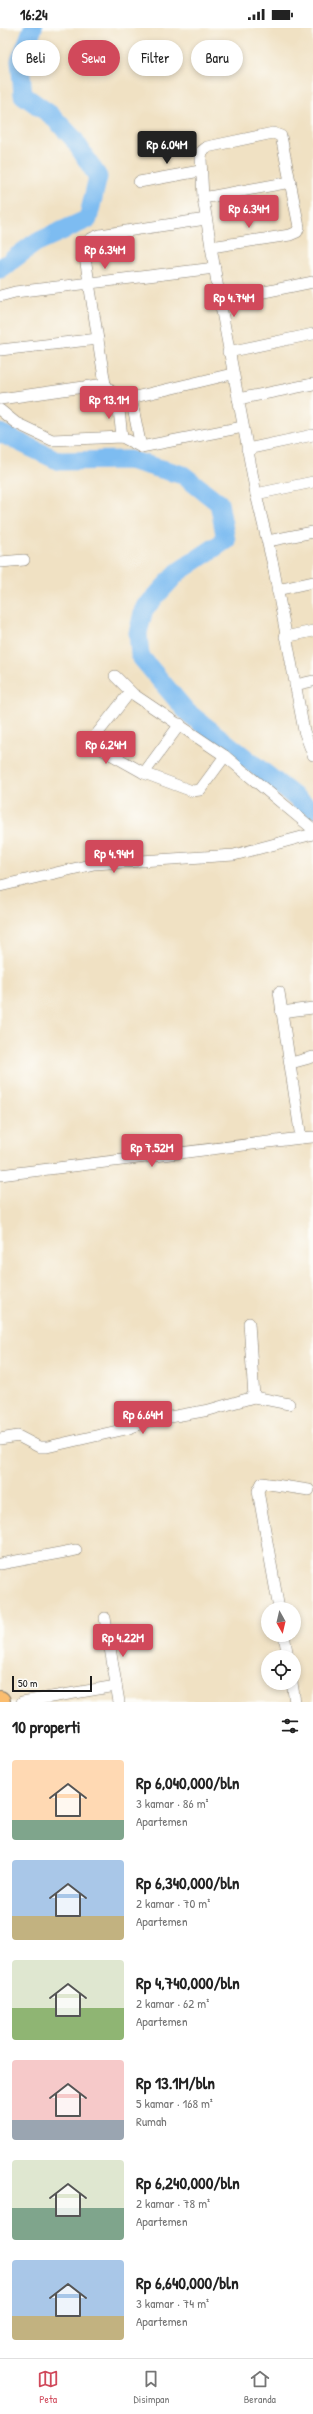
<!DOCTYPE html>
<html lang="id">
<meta charset="utf-8">
<style>
body{margin:0;font-family:"Patrick Hand",sans-serif;background:#f6f6f6;color:#222;height:100vh;display:flex;flex-direction:column;font-size:15px;white-space:nowrap}
*{box-sizing:border-box;margin:0}
p{font-size:13px;color:#767676}
.icon{flex:none;width:22px;height:22px;fill:none;stroke:currentColor;stroke-width:2;stroke-linecap:round;stroke-linejoin:round}
.map{position:relative;height:1674px;overflow:hidden}
.drawer{display:flex;flex-direction:column;background:#fff;flex:1}
.drawer>*{flex:none}
.top-card{position:absolute;left:12px;top:12px;width:289px;height:36px;display:flex;gap:8px}
.needle{width:26px;rotate:172deg}
.fabs{position:absolute;left:261px;top:1574px;display:grid;gap:8px}
.fabs a{display:grid;place-items:center;width:40px;height:40px;border-radius:50%;background:#fff;box-shadow:0 2px 6px #0003;font-size:20px}
.scale{position:absolute;left:12px;bottom:10px;width:80px;box-sizing:border-box;padding-left:4px;border:2px solid #1c1c1c;border-top:0;font-size:11px;line-height:14px;white-space:nowrap;color:#1c1c1c;-webkit-text-stroke:3px #fdfcf7;paint-order:stroke}
.price{position:absolute;translate:-50% -34px;padding:0 9px;border-radius:4px;background:#d1495b;color:#fff;font-size:13px;line-height:26px;filter:drop-shadow(0 1px 2px #0008)}
.price::after{content:'';position:absolute;left:50%;top:24px;width:12px;height:9px;margin-left:-6px;background:inherit;clip-path:polygon(0 0,100% 0,50% 100%)}
.price.on{background:#222;color:#fff}
ul{padding:0;list-style:none}
li{display:flex;align-items:center;gap:12px;height:100px;padding:0 12px}
li span{display:grid;place-items:center;flex:none;width:112px;height:80px;border-radius:4px;color:#555}
li>.icon{margin-inline-start:auto}
span .icon{width:48px;height:48px;fill:#fffc;stroke-width:1}
li b{font-size:17px}
h2{display:flex;justify-content:space-between;align-items:center;height:48px;padding:0 12px;font-size:17px}
.tag{padding:0 14px;border-radius:18px;background:#fff;box-shadow:0 2px 6px #0003;font-size:14px;line-height:36px}
.tag.on{background:#d1495b;color:#fff}
.status{display:flex;justify-content:space-between;align-items:center;height:28px;padding:0 20px;background:#fff;direction:ltr}
.status svg{height:11px;fill:currentColor}
.menu{display:flex;justify-content:space-around;align-items:center;height:56px;border-top:1px solid #e0e0e0;background:#fff;font-size:11px;color:#767676}
.menu a{display:grid;justify-items:center;gap:2px}
.menu .on{color:#d1495b}
.map>svg:first-child{display:block}
.lines{fill:none;stroke-linecap:round;stroke-linejoin:round}
.river{stroke:#7dbcf1;stroke-width:19}
.street-casing{stroke:#867e70;stroke-width:12}
.highway-casing{stroke:#867e70;stroke-width:22}
.street{stroke:#fff;stroke-width:11}
.highway{stroke:#fbbd6e;stroke-width:20}
</style>
<div class="status"><b>16:24</b><svg viewBox="0 0 49 12"><path d="M0 12V9h3v3zM5 12V6h3v6zM10 12V3h3v9zM15 12V0h3v12zM26 1h20v11H26zM47 4h2v5h-2z"/></svg></div>
<div class="map">
<svg width="313" height="1674" viewBox="0 0 313 1674">
<rect width="100%" height="100%" fill="#fdfcf7"/>
<filter id="ink" filterUnits="userSpaceOnUse"><feTurbulence type="fractalNoise" baseFrequency=".025" numOctaves="2"/><feDisplacementMap in="SourceGraphic" scale="8" xChannelSelector="R" yChannelSelector="G"/><feConvolveMatrix kernelMatrix="1 2 1 2 8 2 1 2 1" color-interpolation-filters="sRGB"/></filter>
<filter id="wash" filterUnits="userSpaceOnUse"><feTurbulence type="fractalNoise" baseFrequency=".012" numOctaves="4" result="noise"/><feDisplacementMap in="SourceGraphic" scale="16" xChannelSelector="R" yChannelSelector="G"/><feGaussianBlur stdDeviation="0.9" result="paint"/><feColorMatrix in="noise" values="0 0 0 0 0 0 0 0 0 0 0 0 0 0 0 0 0 1.4 0 .05"/><feComposite in="paint" operator="in"/></filter>
<g filter="url(#wash)">
<rect width="100%" height="100%" fill="#f0e1c3"/>
<g class="lines">
<!-- river -->
<g class="river">
<polyline points="0,241 35,215 88,191 98,149 73,110 51,87 23,67 20,33 33,0"/>
<polyline points="0,405 59,433 129,432 183,447 219,475 226,512 178,544 144,581 138,605 140,628 187,684 313,783"/>
</g>
</g>
</g>
<g filter="url(#ink)">
<g class="lines">
<!-- street casing -->
<g class="street-casing">
<g id="street">
<polyline points="139,154 200,143"/>
<polyline points="203,170 201,130 202,123 207,119 273,105 281,108 299,199 297,204 290,207 211,219"/>
<path d="M206,191L100,207C91,210 86,212 84,223L105,356L118,373L232,346"/>
<polyline points="313,254 220,273 256,466 273,537 304,703 313,727"/>
<polyline points="0,268 15,264 215,240"/>
<polyline points="220,273 203,170 291,154"/>
<polyline points="0,322 98,311"/>
<polyline points="228,324 313,306"/>
<polyline points="131,370 141,419"/>
<polyline points="0,371 105,356"/>
<polyline points="238,371 313,356"/>
<polyline points="118,373 122,409"/>
<polyline points="0,382 16,395 52,412 122,409 141,419 243,399"/>
<polyline points="247,421 313,407"/>
<polyline points="256,466 313,454"/>
<polyline points="268,513 313,504"/>
<polyline points="0,534 24,532"/>
<polyline points="277,562 313,554"/>
<polyline points="285,609 313,603"/>
<polyline points="115,648 133,666 225,728 313,801"/>
<polyline points="295,657 313,653"/>
<polyline points="130,664 93,711 92,713 96,718 144,745 192,763 200,762 225,728"/>
<polyline points="144,745 180,696"/>
<polyline points="0,858 94,836 234,827 313,806"/>
<polyline points="279,964 301,1110 313,1109"/>
<polyline points="281,984 313,980"/>
<polyline points="291,1035 313,1029"/>
<polyline points="0,1147 301,1110"/>
<polyline points="249,1295 254,1369"/>
<polyline points="0,1411 18,1408 39,1419 47,1419 126,1401 148,1393 209,1382 254,1369 289,1376"/>
<polyline points="0,1536 76,1522"/>
<polyline points="279,1581 258,1463 262,1455 309,1462"/>
<polyline points="105,1590 119,1674"/>
<polyline points="284,1607 288,1629"/>
<polyline points="292,1655 295,1674"/>
<polyline points="22,1674 116,1658"/>
</g>
</g>
<!-- highway casing -->
<g class="highway-casing">
<polyline id="highway" points="0,1673 0,1674"/>
</g>
<!-- street -->
<use href="#street" class="street"/>
<!-- highway -->
<use href="#highway" class="highway"/>
</g>
</g>
</svg>
<div class="fabs">
<a><svg class="needle" viewBox="-14 -14 28 28"><path d="M0-13l5 13h-10z" fill="#e53935"/><path d="M0 13l5-13h-10z" fill="#767676"/></svg></a>
<a><svg class="icon" aria-label="locate" viewBox="0 0 24 24"><circle cx="12" cy="12" r="6"/><path d="M12 2v4M12 18v4M2 12h4M18 12h4"/></svg></a>
</div>
<div class="scale">50 m</div>
<b class="price on" style="left:167px;top:137px">Rp 6.04M</b>
<b class="price" style="left:249px;top:201px">Rp 6.34M</b>
<b class="price" style="left:105px;top:242px">Rp 6.34M</b>
<b class="price" style="left:234px;top:290px">Rp 4.74M</b>
<b class="price" style="left:109px;top:392px">Rp 13.1M</b>
<b class="price" style="left:106px;top:737px">Rp 6.24M</b>
<b class="price" style="left:114px;top:846px">Rp 4.94M</b>
<b class="price" style="left:152px;top:1140px">Rp 7.52M</b>
<b class="price" style="left:143px;top:1407px">Rp 6.64M</b>
<b class="price" style="left:123px;top:1630px">Rp 4.22M</b>
<div class="top-card">
<a class="tag">Beli</a>
<a class="tag on">Sewa</a>
<a class="tag">Filter</a>
<a class="tag">Baru</a>
</div>
</div>
<section class="drawer">
<h2>10 properti<svg class="icon" aria-label="filters" viewBox="0 0 24 24"><path d="M4 7h16M4 17h16"/><circle cx="9" cy="7" r="2"/><circle cx="15" cy="17" r="2"/></svg></h2>
<ul>
<li><span style="background:linear-gradient(#ffd9b3 75%,#7fa58c 0)"><svg class="icon" aria-label="home" viewBox="0 0 24 24"><path d="M3 11l9-7 9 7M6 9v11h12V9"/></svg></span><div><b>Rp 6,040,000/bln</b><p>3 kamar · 86 m²</p><p>Apartemen</p></div></li>
<li><span style="background:linear-gradient(#a9c7e8 70%,#c2b280 0)"><svg class="icon" aria-label="home" viewBox="0 0 24 24"><path d="M3 11l9-7 9 7M6 9v11h12V9"/></svg></span><div><b>Rp 6,340,000/bln</b><p>2 kamar · 70 m²</p><p>Apartemen</p></div></li>
<li><span style="background:linear-gradient(#dfe7d0 60%,#8fb573 0)"><svg class="icon" aria-label="home" viewBox="0 0 24 24"><path d="M3 11l9-7 9 7M6 9v11h12V9"/></svg></span><div><b>Rp 4,740,000/bln</b><p>2 kamar · 62 m²</p><p>Apartemen</p></div></li>
<li><span style="background:linear-gradient(#f6c9c9 75%,#9aa5b1 0)"><svg class="icon" aria-label="home" viewBox="0 0 24 24"><path d="M3 11l9-7 9 7M6 9v11h12V9"/></svg></span><div><b>Rp 13.1M/bln</b><p>5 kamar · 168 m²</p><p>Rumah</p></div></li>
<li><span style="background:linear-gradient(#dfe7d0 60%,#7fa58c 0)"><svg class="icon" aria-label="home" viewBox="0 0 24 24"><path d="M3 11l9-7 9 7M6 9v11h12V9"/></svg></span><div><b>Rp 6,240,000/bln</b><p>2 kamar · 78 m²</p><p>Apartemen</p></div></li>
<li><span style="background:linear-gradient(#a9c7e8 70%,#c2b280 0)"><svg class="icon" aria-label="home" viewBox="0 0 24 24"><path d="M3 11l9-7 9 7M6 9v11h12V9"/></svg></span><div><b>Rp 6,640,000/bln</b><p>3 kamar · 74 m²</p><p>Apartemen</p></div></li>
</ul>
</section>
<nav class="menu">
<a class="on"><svg class="icon" aria-label="map" viewBox="0 0 24 24"><path d="M3 6l6-2 6 2 6-2v14l-6 2-6-2-6 2zM9 4v14M15 6v14"/></svg>Peta</a>
<a><svg class="icon" aria-label="saved" viewBox="0 0 24 24"><path d="M7 4h10v16l-5-4-5 4z"/></svg>Disimpan</a>
<a><svg class="icon" aria-label="home" viewBox="0 0 24 24"><path d="M3 11l9-7 9 7M6 9v11h12V9"/></svg>Beranda</a>
</nav>
